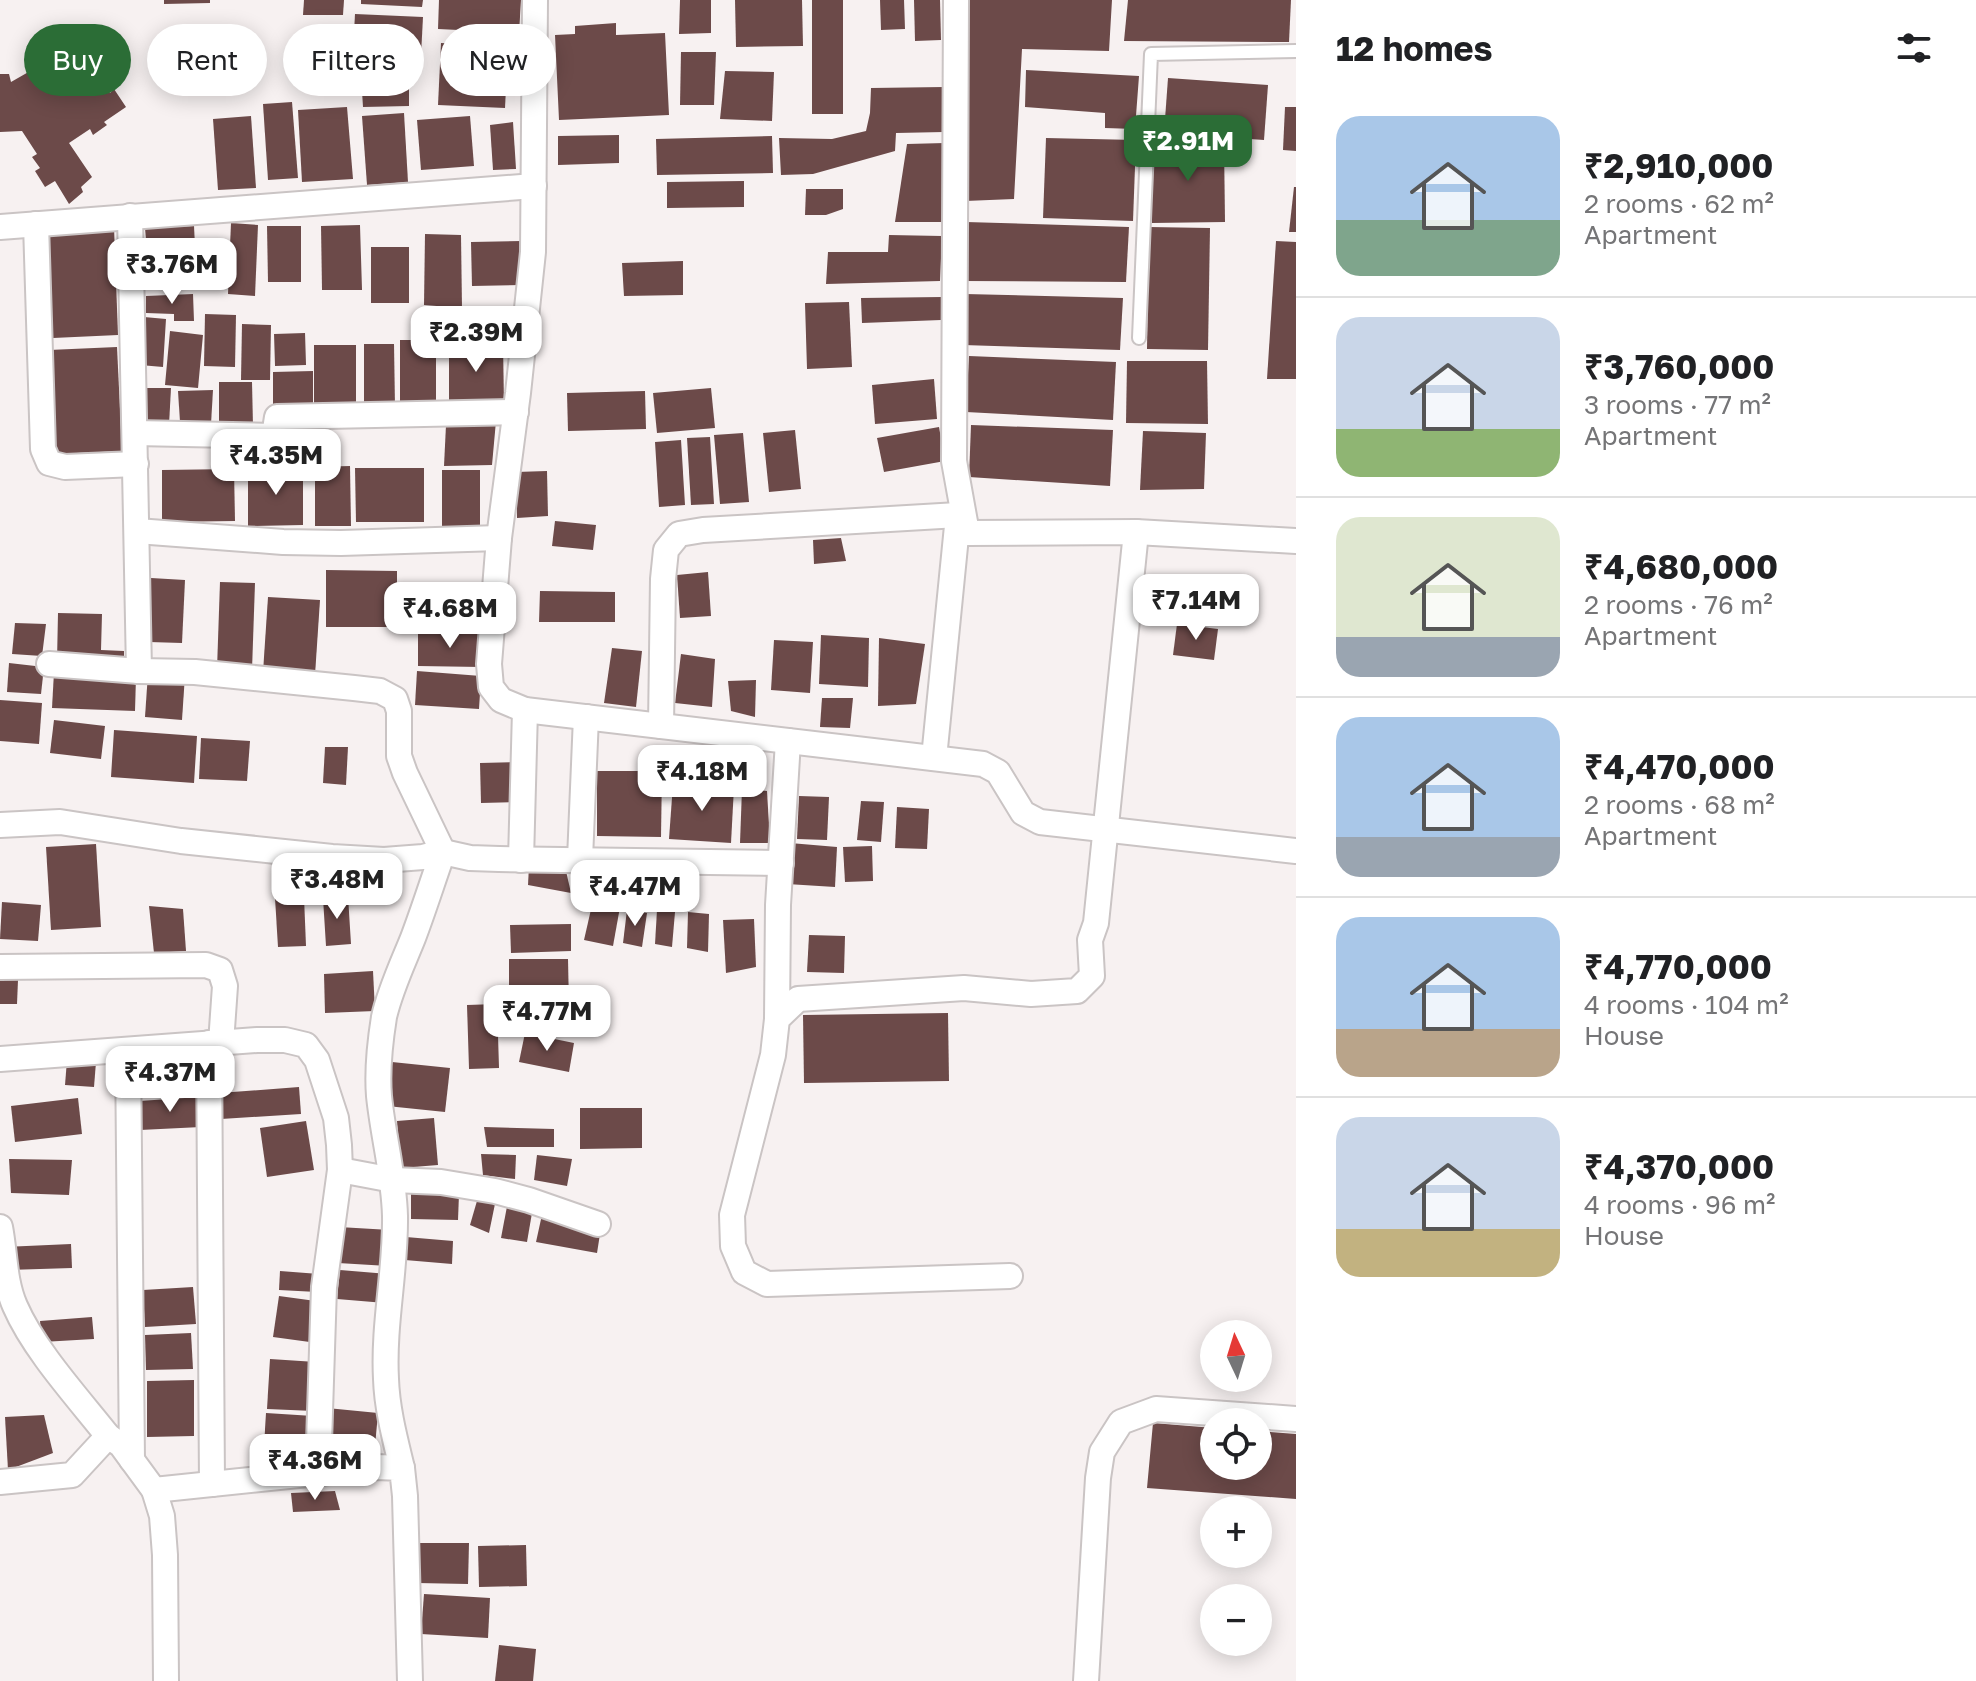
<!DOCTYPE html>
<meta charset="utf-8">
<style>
body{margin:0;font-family:"Golos Text",sans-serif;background:#f6f6f6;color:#202124;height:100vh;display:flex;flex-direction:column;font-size:30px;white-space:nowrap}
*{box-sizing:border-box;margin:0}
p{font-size:26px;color:#757577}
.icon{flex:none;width:44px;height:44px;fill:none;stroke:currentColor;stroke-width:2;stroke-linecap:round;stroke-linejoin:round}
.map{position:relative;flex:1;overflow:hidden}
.details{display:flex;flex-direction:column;background:#fff;width:680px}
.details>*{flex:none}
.top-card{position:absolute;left:24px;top:24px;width:760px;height:72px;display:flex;gap:16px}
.needle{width:52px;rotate:356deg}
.fabs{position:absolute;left:1200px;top:1320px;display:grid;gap:16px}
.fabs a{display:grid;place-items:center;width:72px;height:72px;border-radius:50%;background:#fff;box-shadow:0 4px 20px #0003;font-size:40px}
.price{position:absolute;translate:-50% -68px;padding:0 18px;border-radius:16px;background:#fff;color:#222;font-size:26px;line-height:52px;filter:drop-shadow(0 2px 4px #0008)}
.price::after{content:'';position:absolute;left:50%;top:48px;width:24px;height:18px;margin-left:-12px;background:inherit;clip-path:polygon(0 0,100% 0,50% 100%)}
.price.on{background:#2b6d36;color:#fff}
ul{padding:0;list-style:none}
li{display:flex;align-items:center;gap:24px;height:200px;padding:0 40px}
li+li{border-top:2px solid #e0e0e0}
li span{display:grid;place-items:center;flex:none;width:224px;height:160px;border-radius:24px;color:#555}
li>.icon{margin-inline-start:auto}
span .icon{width:96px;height:96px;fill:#fffc;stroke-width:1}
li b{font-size:34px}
h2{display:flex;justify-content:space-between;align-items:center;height:96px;padding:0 40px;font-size:34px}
.chip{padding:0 28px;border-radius:36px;background:#fff;box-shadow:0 4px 20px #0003;font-size:28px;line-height:72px}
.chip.on{background:#2b6d36;color:#fff}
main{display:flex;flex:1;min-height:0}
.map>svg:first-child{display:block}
.building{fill:#6c4a49}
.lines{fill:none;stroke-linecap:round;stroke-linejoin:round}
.lane-casing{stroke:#cac4c4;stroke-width:16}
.street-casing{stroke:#cac4c4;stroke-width:28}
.lane{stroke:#fff;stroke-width:12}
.street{stroke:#fff;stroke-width:24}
</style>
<main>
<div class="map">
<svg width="1296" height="1681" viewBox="0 0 1296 1681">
<rect width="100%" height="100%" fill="#f7f1f1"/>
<!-- building -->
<g class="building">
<polygon points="164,0 210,0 210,3 164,4"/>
<polygon points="304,0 344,0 343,15 303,15"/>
<polygon points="361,0 423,0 422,7 361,4"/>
<polygon points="439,0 521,0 519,33 438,29"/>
<polygon points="680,0 711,0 711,33 679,34"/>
<polygon points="735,0 802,0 803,46 736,47"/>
<rect x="812" y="0" width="31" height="114"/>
<polygon points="880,0 904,0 905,29 881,30"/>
<polygon points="914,0 940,0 941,40 915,41"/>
<polygon points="969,0 1112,0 1109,51 1022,49 1014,199 965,201"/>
<polygon points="1128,0 1291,0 1289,42 1124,41"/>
<polygon points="355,14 423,17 421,55 353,52"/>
<polygon points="616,23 616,35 665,33 669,115 559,120 555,35 575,34 575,26"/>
<polygon points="42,35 53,55 56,53 66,69 61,72 75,96 100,80 110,93 114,89 126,107 104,122 107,125 93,135 90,129 69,143 92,177 81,187 83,192 69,204 55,181 45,187 35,171 40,168 32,157 37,154 22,131 0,132 0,74 9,74 11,82 39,66 27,46"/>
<polygon points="441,43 508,47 505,108 438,105"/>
<polygon points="681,52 716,52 714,105 680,105"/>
<polygon points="338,58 377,58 376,62 409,62 409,106 363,107 362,91 339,92"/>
<polygon points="1026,70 1139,76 1135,129 1105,128 1105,113 1025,107"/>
<polygon points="725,71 774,72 772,121 720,119"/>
<polygon points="1168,78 1268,85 1264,140 1164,133"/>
<polygon points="944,87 944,132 896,133 895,151 813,174 781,175 779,138 832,139 866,131 870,113 871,88"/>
<polygon points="292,102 298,178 268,180 263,104"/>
<polygon points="347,107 353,179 302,182 298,110"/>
<polygon points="1285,107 1296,107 1296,151 1283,150"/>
<polygon points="404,113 408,182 367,185 362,116"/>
<polygon points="251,116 256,188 218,190 213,119"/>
<polygon points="470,116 474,166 421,170 417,120"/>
<polygon points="513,122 516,169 493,170 490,125"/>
<polygon points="619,135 619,163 558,165 558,136"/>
<polygon points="772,136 773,173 657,175 656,139"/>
<polygon points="1046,138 1136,140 1133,221 1043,218"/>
<polygon points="945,143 943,222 895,222 907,144"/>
<polygon points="1224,143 1225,222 1152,223 1151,144"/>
<polygon points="744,181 744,207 667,208 667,182"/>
<polygon points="1294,187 1296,187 1296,232 1289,232"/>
<polygon points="806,189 843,189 843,209 826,215 805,215"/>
<polygon points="966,222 1129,227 1126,282 963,281"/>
<polygon points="231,223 258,225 255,296 228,294"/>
<polygon points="360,225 362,290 322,290 321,226"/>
<polygon points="194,226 195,246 147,252 145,228"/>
<polygon points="267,226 301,226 301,282 268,282"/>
<polygon points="114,227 118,335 53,338 48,230"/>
<polygon points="1149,227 1210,228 1208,350 1147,349"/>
<polygon points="425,234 461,235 462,308 424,305"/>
<polygon points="889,235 942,236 940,281 826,284 828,252 888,252"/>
<polygon points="521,241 522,285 472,286 471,242"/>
<polygon points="1276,241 1296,242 1296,379 1267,379"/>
<rect x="371" y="247" width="38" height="56"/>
<polygon points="168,259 169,270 189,271 191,287 147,288 147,260"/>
<polygon points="683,261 683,295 624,296 622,263"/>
<polygon points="193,294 194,321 174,321 174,314 146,313 146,296"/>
<polygon points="965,294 1123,298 1120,350 963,345"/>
<polygon points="942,297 941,320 862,323 861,298"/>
<polygon points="849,302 852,367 807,369 805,303"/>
<polygon points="205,314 236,315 235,367 204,366"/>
<polygon points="144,317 166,319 163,367 140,365"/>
<polygon points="242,324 271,325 270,380 241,380"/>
<polygon points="170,331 203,335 198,388 165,385"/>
<polygon points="305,333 306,365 275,366 274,334"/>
<rect x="400" y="340" width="36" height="66"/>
<polygon points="449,343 503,343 504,405 449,405"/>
<polygon points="364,344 394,344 395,407 364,407"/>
<rect x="314" y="345" width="42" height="66"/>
<polygon points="117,347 122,451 54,454 49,350"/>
<polygon points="969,356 1116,362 1113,420 966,412"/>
<polygon points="1127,361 1207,361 1208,424 1126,423"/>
<polygon points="313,371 313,413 273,414 273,372"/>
<polygon points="934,379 937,419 875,424 872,385"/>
<polygon points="219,382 252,382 253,426 219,427"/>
<polygon points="140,388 171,388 169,425 141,427"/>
<polygon points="711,388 715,428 657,433 653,393"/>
<polygon points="213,390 211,424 180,422 178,391"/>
<polygon points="645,391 646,429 568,431 567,393"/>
<polygon points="496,421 492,465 444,466 446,425"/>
<polygon points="971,425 1113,430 1110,486 969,477"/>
<polygon points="939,427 945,461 884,472 877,438"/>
<polygon points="795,430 801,489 769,492 763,433"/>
<polygon points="1143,431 1206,433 1204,489 1140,490"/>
<polygon points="743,433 749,502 720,504 714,435"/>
<polygon points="710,437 714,504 691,505 687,438"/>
<polygon points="681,440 685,505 659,507 655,442"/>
<polygon points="350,466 351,526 315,526 315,467"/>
<polygon points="303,468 303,525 248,526 248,469"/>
<polygon points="355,468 424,468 424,522 356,522"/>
<polygon points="234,469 235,521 162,522 162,470"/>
<rect x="442" y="470" width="38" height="59"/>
<polygon points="547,471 548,516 517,518 516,472"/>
<polygon points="555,521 596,525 593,550 552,546"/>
<polygon points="841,538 846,561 814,564 813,540"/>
<polygon points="326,570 397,571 397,627 326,627"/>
<polygon points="708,572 711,616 680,618 677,575"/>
<polygon points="151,578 185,580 182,643 149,642"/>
<polygon points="220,582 255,583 252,670 217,669"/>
<polygon points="421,585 481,586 481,622 420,621"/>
<polygon points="540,591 615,592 615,622 539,622"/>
<polygon points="268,597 320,600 315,675 263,672"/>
<polygon points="58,613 102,614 101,650 124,651 124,664 57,661"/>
<polygon points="15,623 46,624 42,656 12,654"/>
<polygon points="1177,624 1218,629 1214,660 1173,655"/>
<polygon points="418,633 482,633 481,667 418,666"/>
<polygon points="821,635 869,638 868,687 819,684"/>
<polygon points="879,638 925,644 916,704 878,706"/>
<polygon points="774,640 813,642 810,693 771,690"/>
<polygon points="612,648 642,651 636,707 604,703"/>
<polygon points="681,654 715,659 712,707 675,703"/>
<polygon points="9,663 44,667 41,694 7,692"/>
<polygon points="417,671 481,676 479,709 415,705"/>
<polygon points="54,672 136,677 135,711 52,708"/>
<polygon points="148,673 185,675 182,720 145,717"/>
<polygon points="756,680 755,717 731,711 728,681"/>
<polygon points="822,698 853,698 850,728 820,727"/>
<polygon points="0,700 42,703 39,744 0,741"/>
<polygon points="54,720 105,726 101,759 50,753"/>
<polygon points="114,730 197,736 194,783 111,777"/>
<polygon points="201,738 250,741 247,781 199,779"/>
<polygon points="325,747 348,747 346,785 323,783"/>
<polygon points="515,762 516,802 481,803 480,763"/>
<polygon points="597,771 662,771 661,837 597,836"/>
<polygon points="673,784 734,787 731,843 669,839"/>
<polygon points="742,789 767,791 770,843 740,843"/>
<polygon points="799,796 829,797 827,840 797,839"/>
<polygon points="861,801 884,802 881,842 857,840"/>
<polygon points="897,807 929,809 927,849 895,848"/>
<polygon points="790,843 837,847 835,887 787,884"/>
<polygon points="96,844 101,927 51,930 46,847"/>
<polygon points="872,846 873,881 845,882 843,847"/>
<polygon points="529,866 566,871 571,893 528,885"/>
<polygon points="348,896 351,944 326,946 323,898"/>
<polygon points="304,897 306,946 278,947 275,898"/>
<polygon points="2,902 41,905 38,941 0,939"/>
<polygon points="592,905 620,907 613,946 584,940"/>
<polygon points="149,906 183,909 186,951 154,953"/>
<polygon points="627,910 647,913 642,947 623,943"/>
<polygon points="657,910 675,912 672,947 655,944"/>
<polygon points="688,912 709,914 708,952 687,948"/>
<polygon points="754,919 756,967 726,973 723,920"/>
<polygon points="571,924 571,951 511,953 510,925"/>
<polygon points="809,935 845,936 844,973 807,972"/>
<polygon points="509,959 568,959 569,1006 509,1006"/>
<polygon points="373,971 375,1011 325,1013 324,974"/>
<polygon points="0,980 18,980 17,1004 0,1004"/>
<polygon points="497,1004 499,1068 469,1069 467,1005"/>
<polygon points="948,1013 949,1081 804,1083 803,1015"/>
<polygon points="525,1033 574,1043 569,1072 519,1062"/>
<polygon points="67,1060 96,1062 94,1087 65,1085"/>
<polygon points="392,1062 450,1068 445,1112 387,1106"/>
<polygon points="299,1087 301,1114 221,1119 219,1093"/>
<polygon points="200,1097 201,1127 140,1130 139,1101"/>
<polygon points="78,1098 82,1134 15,1142 11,1106"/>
<polygon points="580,1108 642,1108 642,1148 580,1149"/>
<polygon points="434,1118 438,1165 401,1168 397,1121"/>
<polygon points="306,1121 314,1170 267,1177 260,1128"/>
<polygon points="484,1127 554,1129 554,1147 487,1147"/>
<polygon points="481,1154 516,1155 515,1179 483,1175"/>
<polygon points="537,1155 572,1159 567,1186 534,1180"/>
<polygon points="9,1159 72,1160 69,1195 11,1193"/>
<polygon points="411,1191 459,1194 458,1220 411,1219"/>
<polygon points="479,1194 496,1199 489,1233 470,1225"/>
<polygon points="508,1201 533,1207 527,1242 501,1238"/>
<polygon points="543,1210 600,1234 597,1253 536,1242"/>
<polygon points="339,1227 390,1230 388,1266 338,1263"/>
<polygon points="406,1237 453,1241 452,1264 405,1260"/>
<polygon points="71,1244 72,1268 8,1270 4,1247"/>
<polygon points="340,1270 388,1274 385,1303 337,1299"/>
<polygon points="280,1271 319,1274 317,1292 279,1290"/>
<polygon points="193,1287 196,1324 145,1327 143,1290"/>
<polygon points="279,1296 323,1302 317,1343 273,1337"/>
<polygon points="92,1317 94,1339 42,1342 40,1321"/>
<polygon points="191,1333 193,1369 146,1370 145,1335"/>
<polygon points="270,1359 316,1362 314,1411 267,1409"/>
<polygon points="194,1380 194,1436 147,1437 147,1381"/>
<polygon points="327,1408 378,1413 375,1446 324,1442"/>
<polygon points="266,1413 313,1416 311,1449 264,1446"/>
<polygon points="44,1415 53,1453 8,1470 5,1417"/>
<polygon points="1153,1423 1214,1428 1214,1466 1258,1466 1258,1431 1296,1434 1296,1499 1147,1488"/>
<polygon points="335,1491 340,1510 293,1512 291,1493"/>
<polygon points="418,1543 469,1543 468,1584 417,1583"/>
<polygon points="526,1545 527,1586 479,1587 478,1546"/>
<polygon points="424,1594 490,1598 488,1638 421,1634"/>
<polygon points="499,1645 536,1649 533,1681 495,1681"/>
</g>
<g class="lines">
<!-- lane casing -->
<g class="lane-casing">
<polyline id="lane" points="1139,338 1151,54 1296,51"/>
</g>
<!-- street casing -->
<g class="street-casing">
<g id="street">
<polyline points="535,0 533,252 518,393 499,538 489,664 491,687 501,700 525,710 983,764 998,772 1023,813 1040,822 1296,851"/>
<polyline points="956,0 954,461 967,533 1136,532 1296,541"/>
<polyline points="130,216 139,671"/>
<polyline points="36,224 43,449 49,463 65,467 136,464"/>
<polyline points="0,227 534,186"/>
<polyline points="135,433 274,436 277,417 516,412"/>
<polyline points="137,531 283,542 341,543 499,538"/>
<path d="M49,664L139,671L195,672L354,688L380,691L395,699L399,711V756L405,773L443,852C433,880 424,909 413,938C403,963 390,990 384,1017C380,1042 377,1071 379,1096C383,1136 394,1175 395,1216C396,1270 383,1324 386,1379C387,1409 395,1439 402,1468"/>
<polyline points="661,726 663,579 666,550 679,534 703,530 958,515"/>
<polyline points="934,758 958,516"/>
<polyline points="0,825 60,822 181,841 332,857 384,860 423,857 443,852 470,858 499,859 781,863"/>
<polyline points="580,859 586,717"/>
<polyline points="521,860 525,710"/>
<polyline points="0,967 206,965 220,970 225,986 221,1043"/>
<polyline points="777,1019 778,905 788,741"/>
<polyline points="209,1043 212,1484"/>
<polyline points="128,1050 132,1460"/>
<polyline points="0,1059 257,1040 285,1040 306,1045 317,1060 336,1118 339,1145 340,1170 324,1287 318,1474"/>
<polyline points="340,1170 393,1180 441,1182 495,1191 529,1200 598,1224"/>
<path d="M0,1227C5,1252 4,1281 15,1306C34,1350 78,1398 108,1436L121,1445L154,1490L162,1516L165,1555L166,1681"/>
<polyline points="1010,1276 767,1284 744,1272 733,1246 732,1215 773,1055 777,1019 798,999 964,988 1031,994 1077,991 1092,976 1090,940 1096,923 1136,532"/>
<polyline points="0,1482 72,1475 108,1436"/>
<polyline points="154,1490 376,1467 402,1468 405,1496 410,1681"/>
<polyline points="1086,1681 1098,1478 1102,1452 1121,1422 1156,1409 1296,1419"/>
</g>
</g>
<!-- lane -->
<use href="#lane" class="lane"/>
<!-- street -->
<use href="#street" class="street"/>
</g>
</svg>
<div class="fabs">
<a><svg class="needle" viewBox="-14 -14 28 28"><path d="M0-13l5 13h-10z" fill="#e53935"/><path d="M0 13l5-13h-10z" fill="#757577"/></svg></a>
<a><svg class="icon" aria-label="locate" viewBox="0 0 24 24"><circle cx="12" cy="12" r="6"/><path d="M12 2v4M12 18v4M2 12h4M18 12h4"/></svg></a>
<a>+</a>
<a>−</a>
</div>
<b class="price on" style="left:1188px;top:183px">₹2.91M</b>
<b class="price" style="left:172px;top:306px">₹3.76M</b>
<b class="price" style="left:476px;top:374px">₹2.39M</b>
<b class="price" style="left:276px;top:497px">₹4.35M</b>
<b class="price" style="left:1196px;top:642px">₹7.14M</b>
<b class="price" style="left:450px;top:650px">₹4.68M</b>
<b class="price" style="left:702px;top:813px">₹4.18M</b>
<b class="price" style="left:337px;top:921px">₹3.48M</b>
<b class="price" style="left:635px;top:928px">₹4.47M</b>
<b class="price" style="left:547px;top:1053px">₹4.77M</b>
<b class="price" style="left:170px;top:1114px">₹4.37M</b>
<b class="price" style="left:315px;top:1502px">₹4.36M</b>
<div class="top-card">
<a class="chip on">Buy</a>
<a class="chip">Rent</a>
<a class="chip">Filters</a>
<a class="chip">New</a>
</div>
</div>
<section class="details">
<h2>12 homes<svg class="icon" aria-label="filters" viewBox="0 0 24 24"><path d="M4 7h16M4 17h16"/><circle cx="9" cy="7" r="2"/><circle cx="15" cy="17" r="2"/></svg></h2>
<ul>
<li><span style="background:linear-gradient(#a9c7e8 65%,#7fa58c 0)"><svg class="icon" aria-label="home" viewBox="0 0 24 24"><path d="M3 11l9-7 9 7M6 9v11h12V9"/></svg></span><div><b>₹2,910,000</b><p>2 rooms · 62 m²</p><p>Apartment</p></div></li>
<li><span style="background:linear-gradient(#c9d6e8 70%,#8fb573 0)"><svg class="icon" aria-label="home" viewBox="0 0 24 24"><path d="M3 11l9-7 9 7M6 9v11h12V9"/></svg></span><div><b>₹3,760,000</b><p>3 rooms · 77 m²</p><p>Apartment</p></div></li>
<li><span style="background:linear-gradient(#dfe7d0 75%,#9aa5b1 0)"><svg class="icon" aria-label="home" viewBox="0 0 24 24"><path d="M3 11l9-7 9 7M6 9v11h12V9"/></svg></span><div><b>₹4,680,000</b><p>2 rooms · 76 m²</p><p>Apartment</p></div></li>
<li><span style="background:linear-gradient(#a9c7e8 75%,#9aa5b1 0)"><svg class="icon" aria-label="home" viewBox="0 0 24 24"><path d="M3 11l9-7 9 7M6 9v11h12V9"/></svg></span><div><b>₹4,470,000</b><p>2 rooms · 68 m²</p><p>Apartment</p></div></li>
<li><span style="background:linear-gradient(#a9c7e8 70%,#b9a48a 0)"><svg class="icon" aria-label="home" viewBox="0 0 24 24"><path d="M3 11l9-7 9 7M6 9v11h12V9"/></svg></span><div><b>₹4,770,000</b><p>4 rooms · 104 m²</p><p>House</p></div></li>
<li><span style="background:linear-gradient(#c9d6e8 70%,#c2b280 0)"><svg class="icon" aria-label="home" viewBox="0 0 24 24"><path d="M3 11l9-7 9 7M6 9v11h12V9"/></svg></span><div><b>₹4,370,000</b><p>4 rooms · 96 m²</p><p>House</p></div></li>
</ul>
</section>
</main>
